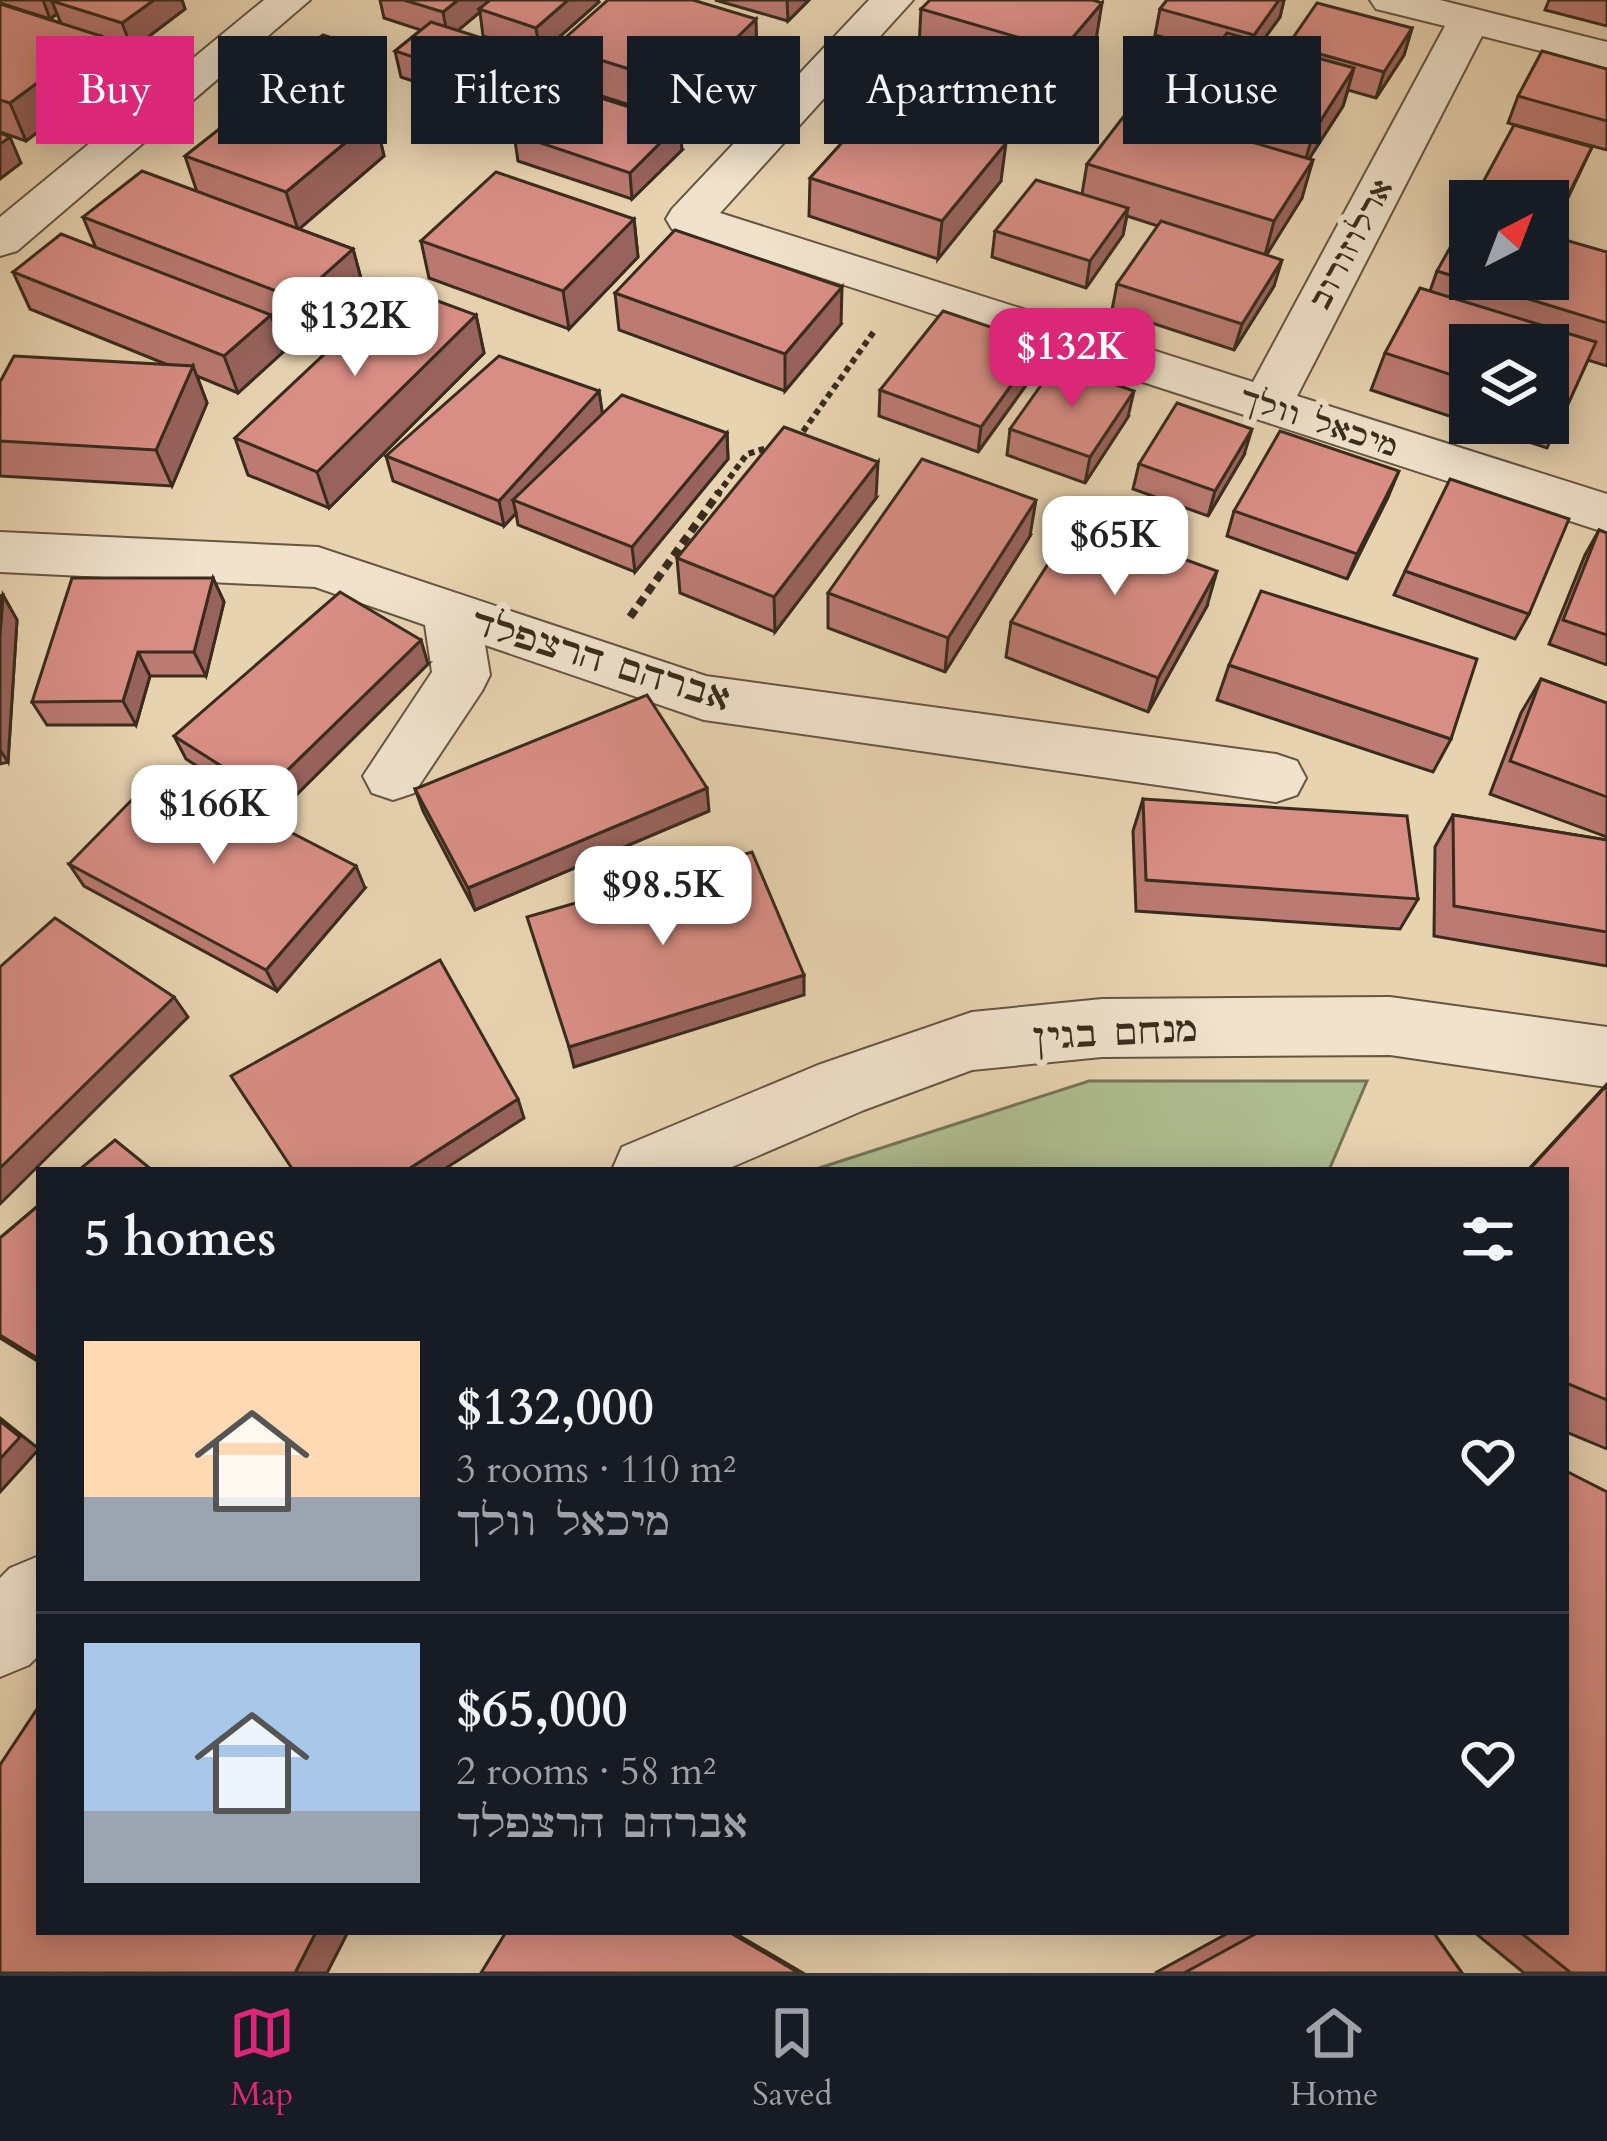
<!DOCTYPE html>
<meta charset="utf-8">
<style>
body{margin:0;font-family:Cardo,"Frank Ruhl Libre",serif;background:#242831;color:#f1f3f6;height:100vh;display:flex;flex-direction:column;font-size:45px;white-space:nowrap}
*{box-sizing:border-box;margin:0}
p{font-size:39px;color:#9ea1a6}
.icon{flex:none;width:66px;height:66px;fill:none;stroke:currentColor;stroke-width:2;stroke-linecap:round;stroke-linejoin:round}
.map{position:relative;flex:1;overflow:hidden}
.details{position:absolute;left:36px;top:1167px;width:1533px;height:768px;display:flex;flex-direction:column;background:#171b24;border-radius:0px;box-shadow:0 6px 30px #0003}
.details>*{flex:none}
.banner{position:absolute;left:36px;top:36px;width:1536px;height:108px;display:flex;gap:24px}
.needle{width:78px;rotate:42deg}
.tools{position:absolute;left:1449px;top:180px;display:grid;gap:24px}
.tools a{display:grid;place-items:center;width:120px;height:120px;border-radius:0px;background:#171b24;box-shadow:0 6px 30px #0003;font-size:60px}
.price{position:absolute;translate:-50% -102px;padding:0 27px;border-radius:24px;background:#fff;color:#222;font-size:39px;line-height:78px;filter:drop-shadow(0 3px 6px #0008)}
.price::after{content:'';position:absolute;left:50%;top:72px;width:36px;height:27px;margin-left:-18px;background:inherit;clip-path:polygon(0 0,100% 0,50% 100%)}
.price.active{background:#db2777;color:#fff}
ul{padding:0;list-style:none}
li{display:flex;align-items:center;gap:36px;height:300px;padding:0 48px}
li+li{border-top:3px solid #363941}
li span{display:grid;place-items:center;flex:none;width:336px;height:240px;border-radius:0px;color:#555}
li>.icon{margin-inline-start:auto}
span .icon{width:144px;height:144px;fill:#fffc;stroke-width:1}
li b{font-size:51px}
h2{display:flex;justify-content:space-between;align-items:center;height:144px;padding:0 48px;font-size:51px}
.pill{padding:0 42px;border-radius:0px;background:#171b24;box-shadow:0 6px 30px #0003;font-size:42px;line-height:108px}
.pill.active{background:#db2777;color:#fff}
.dock{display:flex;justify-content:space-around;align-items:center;height:168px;border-top:3px solid #363941;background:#171b24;font-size:33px;color:#9ea1a6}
.dock a{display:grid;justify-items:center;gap:6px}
.dock .active{color:#db2777}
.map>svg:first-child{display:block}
.green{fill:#afbe91;stroke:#747557;stroke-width:3}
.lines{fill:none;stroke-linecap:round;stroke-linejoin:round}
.minor-casing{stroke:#655642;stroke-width:4}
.path-far1{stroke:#392c1d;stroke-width:6;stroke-dasharray:6 4.5;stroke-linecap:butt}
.path{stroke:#392c1d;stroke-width:8;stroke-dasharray:9 6;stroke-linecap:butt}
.minor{fill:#f0e2cc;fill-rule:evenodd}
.wall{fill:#bb7a72;stroke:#392c1d;stroke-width:3}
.shaded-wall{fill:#98635d;stroke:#392c1d;stroke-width:3}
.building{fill:#d98e85;stroke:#392c1d;stroke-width:3}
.labels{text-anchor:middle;stroke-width:12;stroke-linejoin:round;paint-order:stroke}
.far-street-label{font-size:30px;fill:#392c1d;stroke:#f0e2cc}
.street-label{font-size:36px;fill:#392c1d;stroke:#f0e2cc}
</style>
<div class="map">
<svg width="1607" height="1973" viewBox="0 0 1607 1973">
<rect width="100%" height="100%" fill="#e8d3b1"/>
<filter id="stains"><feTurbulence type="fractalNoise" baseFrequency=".00167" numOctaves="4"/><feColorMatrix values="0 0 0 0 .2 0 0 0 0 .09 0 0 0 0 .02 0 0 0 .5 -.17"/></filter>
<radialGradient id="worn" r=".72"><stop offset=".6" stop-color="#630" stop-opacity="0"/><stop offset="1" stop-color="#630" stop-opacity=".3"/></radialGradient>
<!-- green -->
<polygon class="green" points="1089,1081 1367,1081 1329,1170 813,1170"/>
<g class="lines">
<!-- minor casing -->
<g class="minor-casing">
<g id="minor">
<polygon points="264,0 310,0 17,251 0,256 0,217"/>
<polygon points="869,0 913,0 720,213 1253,382 1445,26 1376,9 1370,0 1440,0 1607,42 1607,68 1482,36 1297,396 1607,494 1607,533 672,229 666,219 672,209"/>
<polygon points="0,532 318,547 706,676 1276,754 1297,761 1306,778 1297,795 1276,802 704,720 485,645 490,675 482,691 414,793 393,800 372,793 363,776 432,672 425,625 315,587 0,572"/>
<polygon points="1390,997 1607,1027 1607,1087 1390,1055 1102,1057 972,1070 864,1110 725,1170 612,1170 622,1147 818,1065 972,1012 1102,999"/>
<polygon points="39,1556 39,1655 29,1665 0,1677 0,1578 10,1568"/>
</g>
</g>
<!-- path-far1 -->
<g class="path-far1">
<polyline points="797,440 875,330"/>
<polyline points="717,495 747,454 777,445"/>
</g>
<!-- path -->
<polyline class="path" points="630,617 719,492"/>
<!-- minor -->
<use href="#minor" class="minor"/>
</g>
<!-- wall -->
<g class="wall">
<polygon points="0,0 182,0 185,9 132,49 103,40 115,73 26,141 0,132 0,4 61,23 57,14 50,19 0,3"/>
<polygon points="380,0 598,0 599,2 540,54 483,36 480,12 458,30 505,70 470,100 401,77 395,51 421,30 384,18"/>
<polygon points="715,0 809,0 788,21"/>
<polygon points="1167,0 1284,0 1280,17 1261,43 1287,50 1288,45 1412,28 1404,55 1376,98 1348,90 1343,106 1309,159 1302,198 1266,255 1274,286 1234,350 1112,310 1117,284 1158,226 1127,216 1123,235 1086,288 992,257 995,231 1082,194 1087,164 1177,120 1182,93 1213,51 1155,35 1160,9"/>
<polygon points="1549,0 1607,0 1607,26 1545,10"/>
<polygon points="921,9 1096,40 1057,88 919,47"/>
<polygon points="556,46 757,56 689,124 561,83"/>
<polygon points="372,51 378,77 342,107 375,118 384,156 299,229 353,249 363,286 309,336 273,322 283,352 238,393 197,376 207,403 172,486 0,476 0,382 168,365 30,309 13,272 96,248 83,217 197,192 185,156 282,87 277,70"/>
<polygon points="1607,69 1607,150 1508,123 1518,96"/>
<polygon points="863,96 982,99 957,129 1001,181 938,259 809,216 810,178 862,121"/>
<polygon points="514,134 682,150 632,199 518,161"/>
<polygon points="1592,147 1551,234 1548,233 1548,201 1475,201 1482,184"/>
<polygon points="634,219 638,257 569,329 429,278 421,241"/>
<polygon points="1607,252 1607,366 1588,360 1547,448 1471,423 1548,423 1548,345 1470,345 1470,423 1371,390 1385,353 1430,291 1437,271"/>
<polygon points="615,293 841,324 785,391 619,330"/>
<polygon points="476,315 484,353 329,508 248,475 235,438"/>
<polygon points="1041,344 1037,370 978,452 879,416 880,390"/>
<polygon points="599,391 602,414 727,433 728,459 635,572 518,525 516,513 504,526 393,481 386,456"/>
<polygon points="1128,417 1085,483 1007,455 1010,429"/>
<polygon points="1244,455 1208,516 1133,489 1139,464"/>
<polygon points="1388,497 1347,579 1227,536 1234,511"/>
<polygon points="876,498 775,632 680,593 677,558"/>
<polygon points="1599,530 1607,533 1607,665 1549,644 1585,555"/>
<polygon points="1030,536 945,672 828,628 828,593"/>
<polygon points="1405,571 1529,614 1515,639 1394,595"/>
<polygon points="213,578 224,602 206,676 150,676 136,725 47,725 32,702"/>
<polygon points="3,595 17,620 8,762 0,764 0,596"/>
<polygon points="1207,606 1148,712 1006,657 1011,622"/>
<polygon points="428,664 275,816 186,759 174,736"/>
<polygon points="1229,665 1451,739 1433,772 1217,700"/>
<polygon points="1541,679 1607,703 1607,837 1490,794 1521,713"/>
<polygon points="415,789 709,811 475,910 423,811"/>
<polygon points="1143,799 1418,899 1400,929 1136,911 1133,831"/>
<polygon points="1453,815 1607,840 1607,966 1434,936 1435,847"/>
<polygon points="69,864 365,888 277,991 84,886"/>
<polygon points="1607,1084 1607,1449 1566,1432 1566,1170 1528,1170"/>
<polygon points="39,1205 39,1362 0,1338 0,1238"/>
<polygon points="1230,1932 1433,1932 1462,1973 1155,1973"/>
<polygon points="1474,1932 1566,1932 1607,1973 1524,1973"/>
</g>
<!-- shaded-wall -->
<g class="shaded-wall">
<polygon points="43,0 77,0 52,1 57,14 50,19"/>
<polygon points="154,0 182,0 185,9 132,49 122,23"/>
<polygon points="458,0 494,0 479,9 480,12 448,39 443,12"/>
<polygon points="568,0 598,0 599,2 540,54 536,28"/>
<polygon points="787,0 809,0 788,21"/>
<polygon points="1279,0 1284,0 1280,17 1248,61 1254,35"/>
<polygon points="1102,3 1096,40 1057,88 1062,50"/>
<polygon points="756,19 757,56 689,124 686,87"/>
<polygon points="1412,28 1404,55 1376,98 1384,72"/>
<polygon points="101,36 115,73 26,141 10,103"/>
<polygon points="501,44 505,70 470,100 465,74"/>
<polygon points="372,51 378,77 334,114 328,87"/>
<polygon points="1354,68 1343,106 1303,168 1314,131"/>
<polygon points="984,73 982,99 941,147 943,120"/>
<polygon points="375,118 384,156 298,230 286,192"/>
<polygon points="680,123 682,150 632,199 630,173"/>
<polygon points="10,137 21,163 0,179 0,144"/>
<polygon points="1006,143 1001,181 938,259 942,221"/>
<polygon points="1313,160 1302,198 1264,259 1274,221"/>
<polygon points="1128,208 1123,235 1086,288 1090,261"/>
<polygon points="634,219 638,257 569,329 563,291"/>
<polygon points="353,249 363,286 309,336 297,299"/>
<polygon points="1282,260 1274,286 1234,350 1242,324"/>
<polygon points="842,287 841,324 785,391 785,354"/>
<polygon points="271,315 283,352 238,393 224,356"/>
<polygon points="476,315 484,353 329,508 317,472"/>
<polygon points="1041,344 1037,370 978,452 981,427"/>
<polygon points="193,366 207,403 172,486 156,450"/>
<polygon points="599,391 603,417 513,500 516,513 504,526 499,501"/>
<polygon points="1134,391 1128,417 1085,483 1090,457"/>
<polygon points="1252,429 1244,455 1208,516 1215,491"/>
<polygon points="727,433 728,459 635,572 632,547"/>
<polygon points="878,462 876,498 775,632 774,597"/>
<polygon points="1399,471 1388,497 1347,579 1357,554"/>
<polygon points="1036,500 1030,536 945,672 948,638"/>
<polygon points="1217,571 1207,606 1148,712 1158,678"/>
<polygon points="213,578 224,602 206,676 194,652"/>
<polygon points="3,595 17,620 8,762 0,750 0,634"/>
<polygon points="421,640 428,664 275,816 264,793"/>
<polygon points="138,652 150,676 136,725 123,701"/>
<polygon points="707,788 709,811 475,910 468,888"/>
<polygon points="356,866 365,888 277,991 266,970"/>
<polygon points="804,975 804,995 574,1067 569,1047"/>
<polygon points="174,997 188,1017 0,1204 0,1168"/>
<polygon points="518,1099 524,1118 443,1170 407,1170"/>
<polygon points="0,1418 39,1449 0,1492"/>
<polygon points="316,1932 348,1932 327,1973 295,1973"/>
<polygon points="729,1932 733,1932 803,1973 799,1973"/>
</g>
<!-- building -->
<g class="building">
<polygon points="53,0 154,0 122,23 52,1"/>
<polygon points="404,0 458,0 443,12"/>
<polygon points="490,0 568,0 536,28 479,9"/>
<polygon points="608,0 693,0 756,19 686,87 556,46"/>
<polygon points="930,0 1093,0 1102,3 1062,50 921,9"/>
<polygon points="1167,0 1279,0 1254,35 1160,9"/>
<polygon points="1317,3 1412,28 1384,72 1288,45"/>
<polygon points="0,4 101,36 10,103 0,100"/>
<polygon points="431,22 501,44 465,74 395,51"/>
<polygon points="1227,33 1354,68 1314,131 1182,93"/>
<polygon points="323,35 372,51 328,87 277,70"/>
<polygon points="905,50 984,73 943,120 863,96"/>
<polygon points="1542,51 1607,69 1607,121 1518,96"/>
<polygon points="275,85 375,118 286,192 185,156"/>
<polygon points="566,87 680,123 630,173 514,134"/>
<polygon points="877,104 1006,143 942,221 810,178"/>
<polygon points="1131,107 1313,160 1274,221 1087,164"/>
<polygon points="1514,125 1592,147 1562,208 1548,204 1548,201 1539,201 1482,184"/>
<polygon points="0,133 10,137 0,144"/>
<polygon points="142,171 353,249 297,299 83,217"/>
<polygon points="496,172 634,219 563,291 421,241"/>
<polygon points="1036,180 1128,208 1090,261 995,231"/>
<polygon points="1470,212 1470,279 1548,279 1548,235 1607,252 1607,323 1437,271"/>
<polygon points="1161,221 1282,260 1242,324 1117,284"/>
<polygon points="675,230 842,287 785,354 615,293"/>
<polygon points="61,234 271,315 224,356 13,272"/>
<polygon points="397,286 476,315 317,472 235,438"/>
<polygon points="1420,288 1596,342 1565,411 1548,406 1548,345 1470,345 1470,381 1385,353"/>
<polygon points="943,311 1041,344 981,427 880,390"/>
<polygon points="14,356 193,366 156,450 0,441 0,382"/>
<polygon points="499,356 599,391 499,501 386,456"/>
<polygon points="1056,364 1134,391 1090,457 1010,429"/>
<polygon points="622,395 727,433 632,547 513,500"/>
<polygon points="1177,403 1252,429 1215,491 1139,464"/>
<polygon points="784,427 878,462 774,597 677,558"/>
<polygon points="1280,431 1399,471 1357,554 1234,511"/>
<polygon points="922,459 1036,500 948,638 828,593"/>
<polygon points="1450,479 1569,519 1529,614 1405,571"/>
<polygon points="1076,520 1217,571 1158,678 1011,622"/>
<polygon points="1599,530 1607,533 1607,635 1563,620"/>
<polygon points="72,578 213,578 194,652 138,652 123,701 32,702"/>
<polygon points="1261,591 1477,659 1451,739 1229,665"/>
<polygon points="340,592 421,640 264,793 174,736"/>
<polygon points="3,595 0,634 0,596"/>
<polygon points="1541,679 1607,703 1607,797 1510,761"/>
<polygon points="647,695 707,788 468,888 415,789"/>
<polygon points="164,767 356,866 266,970 69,864"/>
<polygon points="1143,799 1407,816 1418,899 1146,880"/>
<polygon points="1453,815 1607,840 1607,932 1454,906"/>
<polygon points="752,852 804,975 569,1047 527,917"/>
<polygon points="55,918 174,997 0,1168 0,967"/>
<polygon points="440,960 518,1099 407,1170 293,1170 231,1076"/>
<polygon points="1607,1085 1607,1400 1566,1383 1566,1170 1529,1170"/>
<polygon points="115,1140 152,1170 79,1170"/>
<polygon points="39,1205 39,1359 0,1335 0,1238"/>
<polygon points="0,1421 20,1437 0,1459"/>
<polygon points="1566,1471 1607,1492 1607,1973 1571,1973 1520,1932 1566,1932"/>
<polygon points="39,1706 39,1932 316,1932 295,1973 0,1973 0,1765"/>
<polygon points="506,1932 729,1932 799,1973 481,1973"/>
<polygon points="1259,1932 1433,1932 1462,1973 1184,1973"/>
</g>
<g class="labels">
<!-- far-street labels -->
<g class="far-street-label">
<text transform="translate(1351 244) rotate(-62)" y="10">ארלוזורוב</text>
<text transform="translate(1319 422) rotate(18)" y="10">מיכאל וולך</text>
</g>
<!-- street labels -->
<g class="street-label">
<text transform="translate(601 659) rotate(17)" y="13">אברהם הרצפלד</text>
<text transform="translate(1115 1032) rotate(-3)" y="13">מנחם בגין</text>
</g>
</g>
<rect width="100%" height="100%" filter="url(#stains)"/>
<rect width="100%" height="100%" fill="url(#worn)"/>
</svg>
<div class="tools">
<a><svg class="needle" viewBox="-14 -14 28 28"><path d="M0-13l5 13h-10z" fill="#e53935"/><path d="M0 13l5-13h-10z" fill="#9ea1a6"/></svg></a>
<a><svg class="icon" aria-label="layers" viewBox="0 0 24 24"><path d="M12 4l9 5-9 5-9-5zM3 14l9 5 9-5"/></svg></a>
</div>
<b class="price" style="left:355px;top:379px">$132K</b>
<b class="price active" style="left:1072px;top:410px">$132K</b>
<b class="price" style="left:1115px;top:598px">$65K</b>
<b class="price" style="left:214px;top:867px">$166K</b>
<b class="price" style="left:663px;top:948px">$98.5K</b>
<div class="banner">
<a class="pill active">Buy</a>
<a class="pill">Rent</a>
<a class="pill">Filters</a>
<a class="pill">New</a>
<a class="pill">Apartment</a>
<a class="pill">House</a>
</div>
<section class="details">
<h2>5 homes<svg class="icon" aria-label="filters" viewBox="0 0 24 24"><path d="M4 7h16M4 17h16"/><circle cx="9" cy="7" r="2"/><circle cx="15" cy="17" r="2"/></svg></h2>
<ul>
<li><span style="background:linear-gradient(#ffd9b3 65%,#9aa5b1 0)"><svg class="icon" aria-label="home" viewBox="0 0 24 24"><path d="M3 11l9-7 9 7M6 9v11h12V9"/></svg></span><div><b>$132,000</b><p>3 rooms · 110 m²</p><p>מיכאל וולך</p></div><svg class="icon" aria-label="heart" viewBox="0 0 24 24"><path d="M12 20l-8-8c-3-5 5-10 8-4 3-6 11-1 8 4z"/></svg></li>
<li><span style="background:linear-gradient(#a9c7e8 70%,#9aa5b1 0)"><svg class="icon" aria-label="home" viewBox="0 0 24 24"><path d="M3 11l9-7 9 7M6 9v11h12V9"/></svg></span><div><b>$65,000</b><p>2 rooms · 58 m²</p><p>אברהם הרצפלד</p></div><svg class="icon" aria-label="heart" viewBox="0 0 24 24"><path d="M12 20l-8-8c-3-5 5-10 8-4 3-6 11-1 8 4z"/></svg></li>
</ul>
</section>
</div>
<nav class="dock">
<a class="active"><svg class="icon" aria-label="map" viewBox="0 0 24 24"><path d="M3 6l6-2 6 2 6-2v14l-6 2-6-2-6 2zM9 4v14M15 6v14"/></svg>Map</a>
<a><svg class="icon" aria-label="saved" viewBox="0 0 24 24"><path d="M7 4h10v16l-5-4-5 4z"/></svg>Saved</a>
<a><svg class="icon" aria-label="home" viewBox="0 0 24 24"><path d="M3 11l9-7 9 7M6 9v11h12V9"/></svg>Home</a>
</nav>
